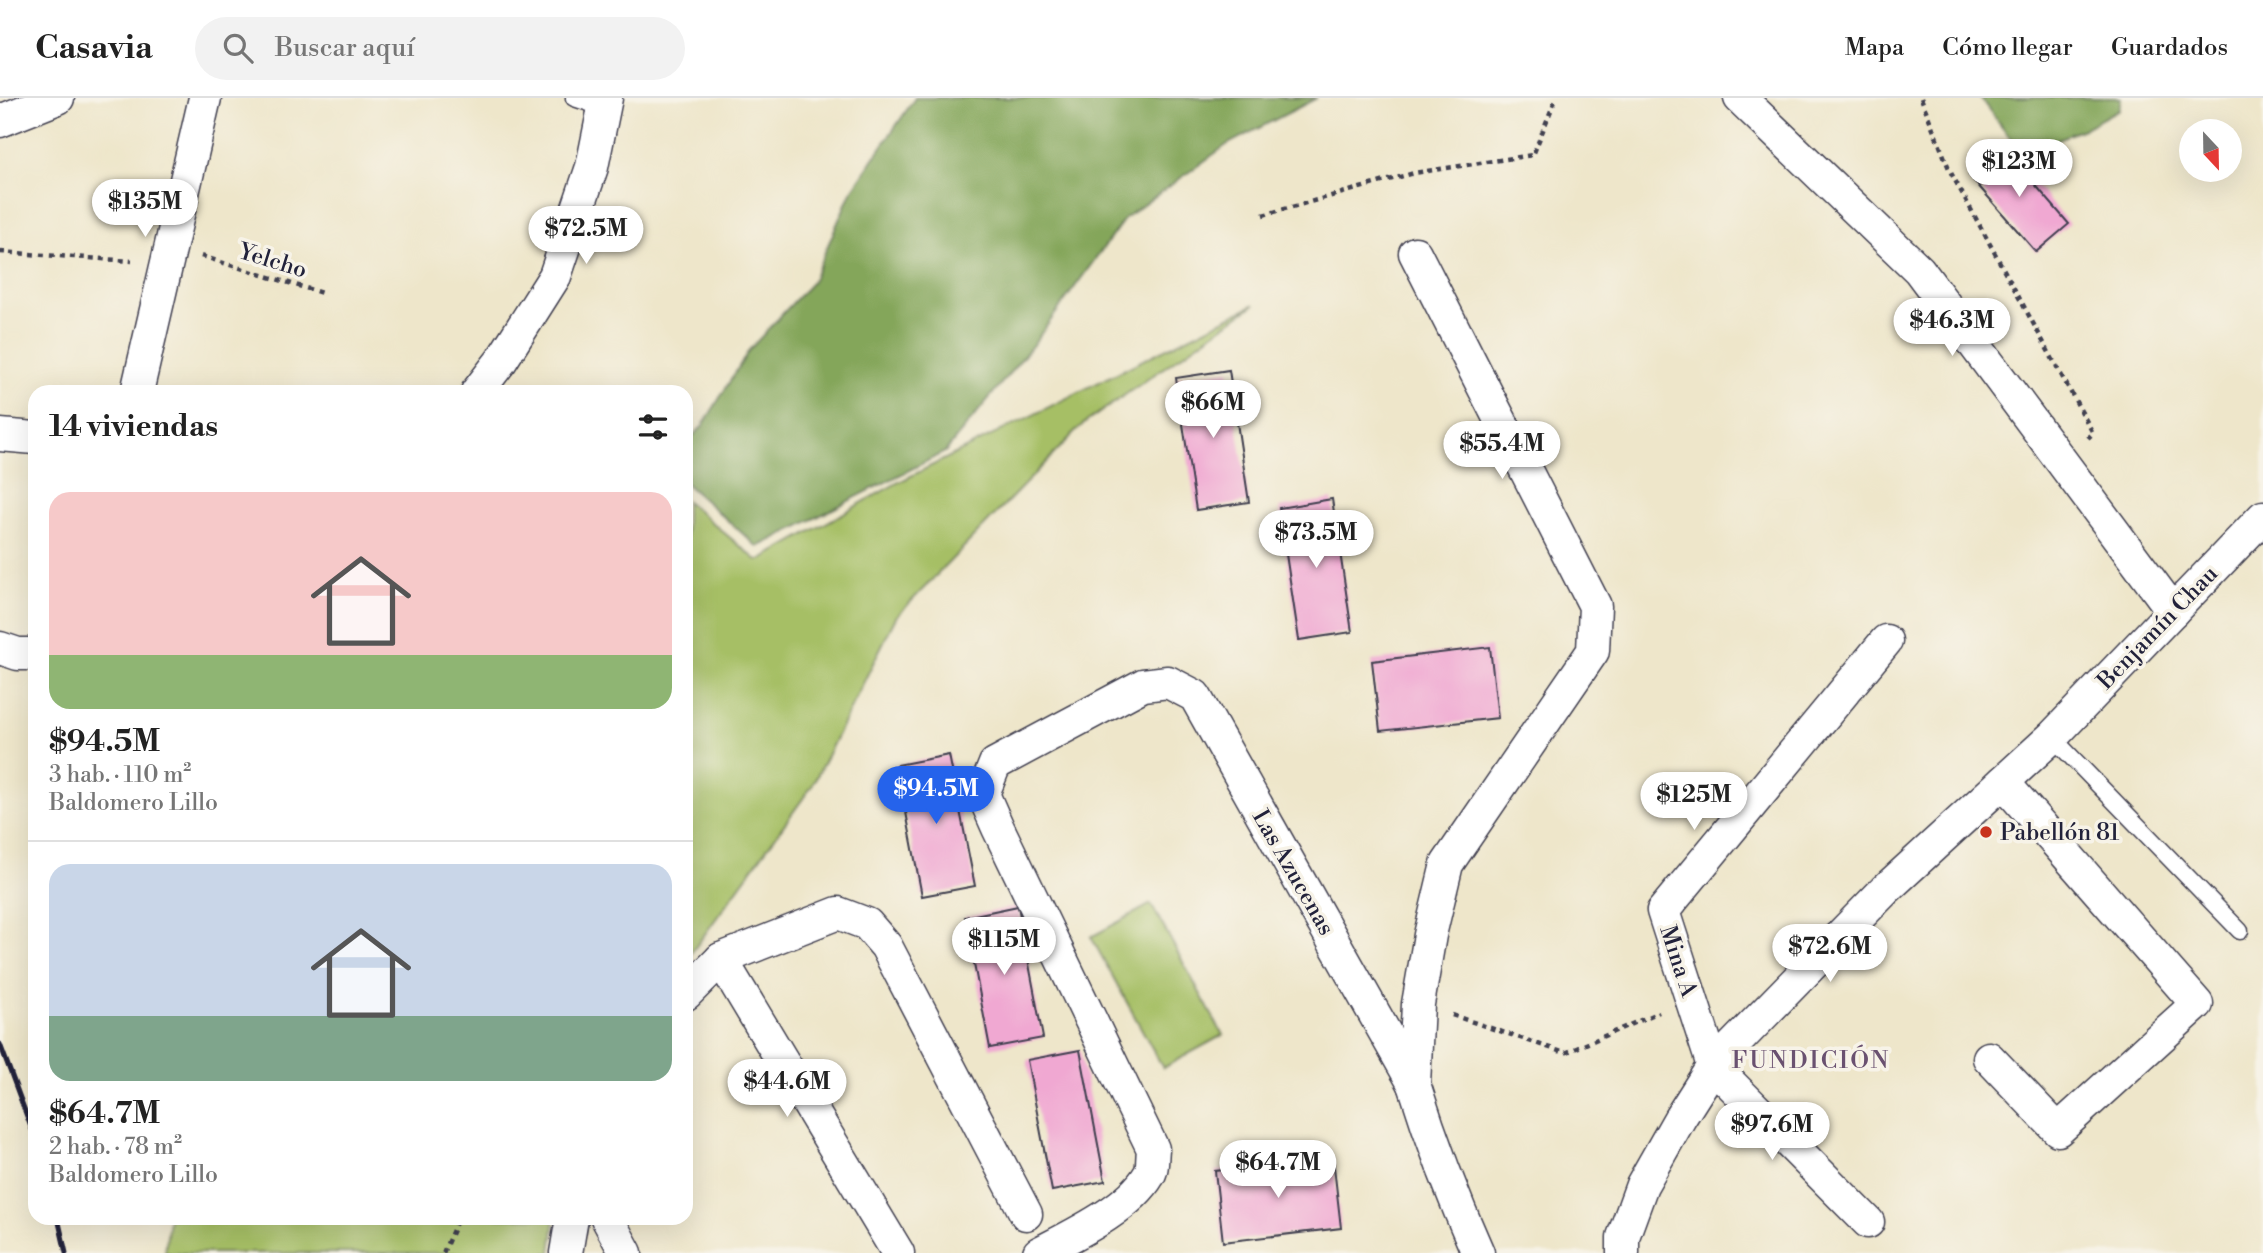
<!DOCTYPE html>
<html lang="es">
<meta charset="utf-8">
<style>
body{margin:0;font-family:"Libre Bodoni",serif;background:#f2f2f2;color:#222;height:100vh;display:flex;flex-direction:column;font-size:26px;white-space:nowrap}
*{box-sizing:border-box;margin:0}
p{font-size:23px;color:#767676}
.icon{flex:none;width:38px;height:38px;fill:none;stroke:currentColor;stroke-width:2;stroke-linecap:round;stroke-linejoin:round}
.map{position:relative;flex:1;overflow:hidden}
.panel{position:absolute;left:28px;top:287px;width:665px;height:840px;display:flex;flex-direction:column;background:#fff;border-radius:21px;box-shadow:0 7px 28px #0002}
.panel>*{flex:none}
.needle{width:46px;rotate:158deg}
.fabs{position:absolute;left:2179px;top:21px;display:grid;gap:14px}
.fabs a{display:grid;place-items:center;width:63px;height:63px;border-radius:50%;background:#fff;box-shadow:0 7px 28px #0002;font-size:35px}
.price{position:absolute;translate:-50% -60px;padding:0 16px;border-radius:24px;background:#fff;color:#222;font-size:23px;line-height:46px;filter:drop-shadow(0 2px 4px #0008)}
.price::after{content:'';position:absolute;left:50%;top:42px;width:21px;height:16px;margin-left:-10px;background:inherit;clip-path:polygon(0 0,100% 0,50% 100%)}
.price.current{background:#2563eb;color:#fff}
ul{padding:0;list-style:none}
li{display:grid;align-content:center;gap:14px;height:371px;padding:0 21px}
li+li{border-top:2px solid #e0e0e0}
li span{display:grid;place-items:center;height:217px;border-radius:21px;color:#555}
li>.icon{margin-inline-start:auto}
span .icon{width:126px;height:126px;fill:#fffc;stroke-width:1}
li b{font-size:30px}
h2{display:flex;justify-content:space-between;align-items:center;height:84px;padding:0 21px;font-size:30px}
header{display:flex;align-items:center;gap:42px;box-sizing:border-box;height:98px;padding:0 35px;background:#fff;border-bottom:2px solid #e0e0e0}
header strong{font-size:33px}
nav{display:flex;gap:38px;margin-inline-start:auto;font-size:24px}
.search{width:490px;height:63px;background:#f2f2f2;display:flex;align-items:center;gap:18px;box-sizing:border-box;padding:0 24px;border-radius:38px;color:#767676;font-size:26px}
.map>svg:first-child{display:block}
.green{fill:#a6bf65;stroke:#647050;stroke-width:2}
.forest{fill:#84a65a;stroke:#53644a;stroke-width:2}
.building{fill:#f0a8d2}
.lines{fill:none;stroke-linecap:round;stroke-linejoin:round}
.service-casing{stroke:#413f50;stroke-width:19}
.minor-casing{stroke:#413f50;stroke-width:35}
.path{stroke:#413f50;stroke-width:4.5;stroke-dasharray:5 5;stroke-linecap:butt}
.service{stroke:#fff;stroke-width:16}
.minor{stroke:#fff;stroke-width:32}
.rail{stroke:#22223b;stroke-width:5}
.poi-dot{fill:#c8321e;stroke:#f7f3e8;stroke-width:2.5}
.labels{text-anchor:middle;stroke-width:7;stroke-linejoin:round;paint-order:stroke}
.street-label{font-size:23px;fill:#22223b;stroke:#f7f3e8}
.poi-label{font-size:23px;fill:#22223b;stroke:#f7f3e8;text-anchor:start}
.neighbourhood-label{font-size:24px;letter-spacing:2px;fill:#6a5170;stroke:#f7f3e8}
</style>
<header>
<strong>Casavia</strong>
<div class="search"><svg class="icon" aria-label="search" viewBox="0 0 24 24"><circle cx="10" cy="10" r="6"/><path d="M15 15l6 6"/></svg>Buscar aquí</div>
<nav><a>Mapa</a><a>Cómo llegar</a><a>Guardados</a></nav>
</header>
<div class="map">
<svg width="2263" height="1155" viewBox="0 0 2263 1155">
<rect width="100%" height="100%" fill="#f7f3e8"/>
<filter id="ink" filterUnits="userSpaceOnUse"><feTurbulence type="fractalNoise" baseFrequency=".0143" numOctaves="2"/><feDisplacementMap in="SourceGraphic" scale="14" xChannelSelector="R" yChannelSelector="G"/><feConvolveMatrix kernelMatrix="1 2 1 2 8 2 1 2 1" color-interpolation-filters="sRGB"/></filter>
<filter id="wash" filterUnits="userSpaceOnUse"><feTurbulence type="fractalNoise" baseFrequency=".00686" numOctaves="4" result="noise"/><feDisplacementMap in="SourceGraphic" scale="28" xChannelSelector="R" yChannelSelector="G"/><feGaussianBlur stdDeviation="1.57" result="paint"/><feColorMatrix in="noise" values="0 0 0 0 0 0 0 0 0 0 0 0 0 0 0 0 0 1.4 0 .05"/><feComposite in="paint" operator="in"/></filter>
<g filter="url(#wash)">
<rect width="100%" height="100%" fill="#eee6ca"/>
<!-- green -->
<g class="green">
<polygon points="1255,206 1082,327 896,519 812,688 686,862 686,403 758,463 899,384"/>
<polygon points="1151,806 1223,937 1163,970 1091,839"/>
<polygon points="169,1120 555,1120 551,1155 165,1155"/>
</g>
<!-- forest -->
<g class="forest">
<polygon points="915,0 1317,0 1228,46 1125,120 1032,248 945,354 758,449 686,386 686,344 702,329 749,252 812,184 851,94"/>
<polygon points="1980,0 2121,0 2119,11 2083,31 2022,56"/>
</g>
<g id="blocks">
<!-- building -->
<g class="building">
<polygon points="2002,48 2069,126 2036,154 1969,77"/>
<polygon points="1229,272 1249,404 1196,412 1176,280"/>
<polygon points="1332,401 1352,534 1299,542 1279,410"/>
<polygon points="1490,549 1498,620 1380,633 1372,563"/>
<polygon points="949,657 975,788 922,798 897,667"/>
<polygon points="1018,808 1043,940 990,950 965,819"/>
<polygon points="1080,952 1105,1083 1052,1093 1027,962"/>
<polygon points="1333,1060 1341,1130 1223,1144 1215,1073"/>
</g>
</g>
</g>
<g filter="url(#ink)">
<use href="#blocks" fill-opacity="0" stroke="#413f50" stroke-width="2"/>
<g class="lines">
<!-- service casing -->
<g class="service-casing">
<g id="service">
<polyline points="574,0 604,10"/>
<polyline points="2052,639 2240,833"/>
</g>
</g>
<!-- minor casing -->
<g class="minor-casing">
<g id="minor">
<polyline points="1740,0 1919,172 2173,513"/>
<polyline points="0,23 58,0"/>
<polyline points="137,294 205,0"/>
<polyline points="477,294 501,263 555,178 592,69 606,0"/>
<polyline points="0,337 35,340"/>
<polyline points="0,550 18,556 35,556"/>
<polyline points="721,861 898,1155"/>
<polyline points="686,896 721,861 838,815 867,826 886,848 1026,1116"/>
<polyline points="1989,960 2058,1032 2197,906 2003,684"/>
<polyline points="1414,986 1418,906 1430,837 1447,766 1593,553 1595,508 1415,155"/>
<polyline points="607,1120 626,1155"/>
<polyline points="1868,1124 1713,968 1663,813 1886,543"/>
<polyline points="566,1155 572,1120"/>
<path d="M1039,1155C1073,1137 1129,1111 1149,1077C1153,1071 1152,1059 1153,1051L998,730L983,696L995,666L1143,587L1168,584L1195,598L1414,986C1432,1044 1453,1099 1478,1155"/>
<polyline points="1623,1155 1623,1139 1642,1087 1680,1020 1713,968 1885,792 2052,639 2263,419"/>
</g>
</g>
<!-- path -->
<g class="path">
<polyline points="1921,0 1950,73 2093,335 2088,340"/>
<polyline points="1263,117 1414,75 1533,57 1556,0"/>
<polyline points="0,154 132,163"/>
<polyline points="201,158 325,196"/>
<polyline points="1452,917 1565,955 1659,914"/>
<polyline points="443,1155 458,1120"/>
</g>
<!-- service -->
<use href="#service" class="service"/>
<!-- minor -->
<use href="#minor" class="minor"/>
<!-- rail -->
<g class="rail">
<polyline points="0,946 35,1040"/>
<polyline points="58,1120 66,1155"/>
</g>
</g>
</g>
<!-- markers -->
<circle class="poi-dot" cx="1986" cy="734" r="7"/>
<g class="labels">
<!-- street labels -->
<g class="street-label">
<text transform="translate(273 162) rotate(17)" y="8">Yelcho</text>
<text transform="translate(2157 529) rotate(-46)" y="8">Benjamín Chau</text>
<text transform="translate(1294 774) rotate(60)" y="8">Las Azucenas</text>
<text transform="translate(1679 863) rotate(72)" y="8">Mina A</text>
</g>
<!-- poi labels -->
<g class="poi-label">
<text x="2000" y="742">Pabellón 81</text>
</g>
<!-- neighbourhood labels -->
<g class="neighbourhood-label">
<text x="1811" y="970">FUNDICIÓN</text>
</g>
</g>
</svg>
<div class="fabs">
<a><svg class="needle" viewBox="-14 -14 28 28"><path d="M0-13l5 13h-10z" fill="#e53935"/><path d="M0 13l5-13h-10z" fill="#767676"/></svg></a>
</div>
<b class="price" style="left:2019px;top:101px">$123M</b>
<b class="price" style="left:145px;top:141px">$135M</b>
<b class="price" style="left:586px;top:168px">$72.5M</b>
<b class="price" style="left:1952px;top:260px">$46.3M</b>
<b class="price" style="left:1213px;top:342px">$66M</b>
<b class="price" style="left:1502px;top:383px">$55.4M</b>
<b class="price" style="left:1316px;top:472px">$73.5M</b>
<b class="price current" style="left:936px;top:728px">$94.5M</b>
<b class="price" style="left:1694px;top:734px">$125M</b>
<b class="price" style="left:1004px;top:879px">$115M</b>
<b class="price" style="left:1830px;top:886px">$72.6M</b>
<b class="price" style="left:787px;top:1021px">$44.6M</b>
<b class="price" style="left:1772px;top:1064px">$97.6M</b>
<b class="price" style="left:1278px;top:1102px">$64.7M</b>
<section class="panel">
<h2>14 viviendas<svg class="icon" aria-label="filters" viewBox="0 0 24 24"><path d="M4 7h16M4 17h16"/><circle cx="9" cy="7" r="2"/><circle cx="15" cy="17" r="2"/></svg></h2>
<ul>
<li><span style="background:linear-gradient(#f6c9c9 75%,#8fb573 0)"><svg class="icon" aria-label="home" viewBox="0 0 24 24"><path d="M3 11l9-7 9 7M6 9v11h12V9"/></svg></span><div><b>$94.5M</b><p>3 hab. · 110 m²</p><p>Baldomero Lillo</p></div></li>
<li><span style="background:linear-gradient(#c9d6e8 70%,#7fa58c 0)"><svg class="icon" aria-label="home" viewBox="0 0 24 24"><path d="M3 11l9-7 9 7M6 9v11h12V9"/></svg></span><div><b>$64.7M</b><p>2 hab. · 78 m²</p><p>Baldomero Lillo</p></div></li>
</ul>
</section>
</div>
